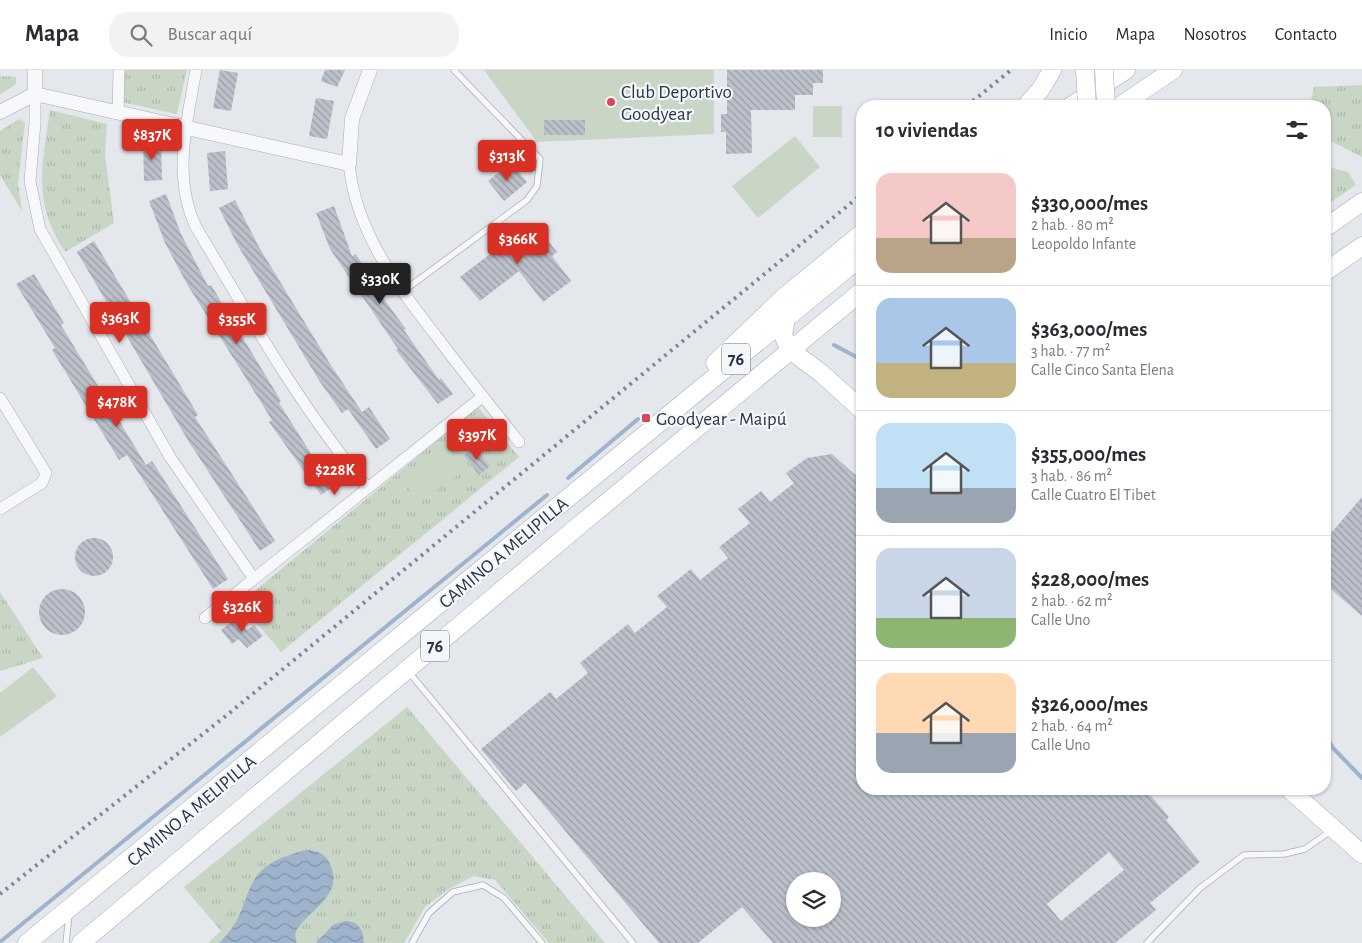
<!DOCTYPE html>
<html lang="es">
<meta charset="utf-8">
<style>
body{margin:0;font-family:"Alegreya Sans",sans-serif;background:#f2f2f3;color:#2b2b33;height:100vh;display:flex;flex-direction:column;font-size:19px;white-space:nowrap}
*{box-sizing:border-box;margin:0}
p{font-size:16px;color:#7c7c81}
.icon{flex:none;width:28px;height:28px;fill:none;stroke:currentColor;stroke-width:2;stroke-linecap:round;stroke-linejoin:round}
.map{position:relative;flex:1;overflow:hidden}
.drawer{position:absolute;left:856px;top:30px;width:475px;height:695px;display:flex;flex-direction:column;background:#fff;border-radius:20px;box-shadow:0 1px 4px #0004}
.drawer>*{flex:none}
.buttons{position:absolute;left:786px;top:802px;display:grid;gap:10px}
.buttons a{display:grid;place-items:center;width:55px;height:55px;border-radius:50%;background:#fff;box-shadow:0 1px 4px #0004;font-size:25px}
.price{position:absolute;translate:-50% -42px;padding:0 11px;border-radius:5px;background:#d93025;color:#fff;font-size:16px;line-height:32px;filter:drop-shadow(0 1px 2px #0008)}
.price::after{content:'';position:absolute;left:50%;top:30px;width:15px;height:11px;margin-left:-8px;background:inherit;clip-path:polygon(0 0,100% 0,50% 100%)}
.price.on{background:#222;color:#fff}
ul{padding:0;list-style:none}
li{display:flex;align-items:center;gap:15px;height:125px;padding:0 20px}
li+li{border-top:1px solid #e1e1e2}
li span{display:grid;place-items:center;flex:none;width:140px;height:100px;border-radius:15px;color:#555}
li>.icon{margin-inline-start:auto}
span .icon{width:60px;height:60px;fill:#fffc;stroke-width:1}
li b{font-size:21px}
h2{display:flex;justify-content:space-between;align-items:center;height:60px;padding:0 20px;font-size:21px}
header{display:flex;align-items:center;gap:30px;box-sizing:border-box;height:70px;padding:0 25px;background:#fff;border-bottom:1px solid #e1e1e2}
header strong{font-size:24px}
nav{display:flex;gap:28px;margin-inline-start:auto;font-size:18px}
.search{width:350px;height:45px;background:#f2f2f3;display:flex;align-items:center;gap:12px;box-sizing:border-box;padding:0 18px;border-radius:20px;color:#7c7c81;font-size:19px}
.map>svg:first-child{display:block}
.grass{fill:url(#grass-tufts)}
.garden{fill:#c9d6c5}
.water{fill:url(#water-waves)}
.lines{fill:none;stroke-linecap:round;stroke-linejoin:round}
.stream{stroke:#9fb4cc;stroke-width:4}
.building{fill:url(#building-back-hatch);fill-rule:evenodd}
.service-casing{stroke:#a9aeb7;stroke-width:7}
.minor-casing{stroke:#a9aeb7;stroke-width:12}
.tertiary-casing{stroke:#a9aeb7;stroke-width:15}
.primary-casing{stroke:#a3abb8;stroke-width:19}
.service{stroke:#f7f8fa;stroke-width:5.5}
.minor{stroke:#f7f8fa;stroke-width:11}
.tertiary{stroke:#f7f8fa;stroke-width:14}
.primary{stroke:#fff;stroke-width:18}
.rail{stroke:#7d8696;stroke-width:4;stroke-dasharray:2.5 5;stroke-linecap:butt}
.primary-bridge-casing{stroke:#a3abb8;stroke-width:19;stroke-linecap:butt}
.primary-bridge{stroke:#fff;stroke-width:18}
.poi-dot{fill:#d1495b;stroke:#f4f6f9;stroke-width:2}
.labels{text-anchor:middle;stroke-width:4.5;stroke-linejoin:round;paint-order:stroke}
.shield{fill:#f4f6f9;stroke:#676e7b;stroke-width:1}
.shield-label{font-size:18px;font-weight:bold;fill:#2b3445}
.poi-label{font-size:19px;fill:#2b3445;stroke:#f4f6f9;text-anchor:start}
.street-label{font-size:19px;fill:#2b3445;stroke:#f4f6f9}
</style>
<header>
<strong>Mapa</strong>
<div class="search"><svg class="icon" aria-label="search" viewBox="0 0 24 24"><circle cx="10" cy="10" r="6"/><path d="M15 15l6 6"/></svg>Buscar aquí</div>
<nav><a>Inicio</a><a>Mapa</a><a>Nosotros</a><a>Contacto</a></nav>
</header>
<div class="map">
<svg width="1362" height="873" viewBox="0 0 1362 873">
<defs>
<pattern id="grass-tufts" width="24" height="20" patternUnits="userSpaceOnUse" patternTransform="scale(1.25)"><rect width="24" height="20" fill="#c9d6c5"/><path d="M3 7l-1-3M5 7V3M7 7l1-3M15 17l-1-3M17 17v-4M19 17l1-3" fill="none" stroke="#adb8ab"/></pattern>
<pattern id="water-waves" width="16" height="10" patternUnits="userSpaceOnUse" patternTransform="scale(1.25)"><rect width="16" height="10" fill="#9fb4cc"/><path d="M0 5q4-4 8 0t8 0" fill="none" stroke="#8293a7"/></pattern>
<pattern id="building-back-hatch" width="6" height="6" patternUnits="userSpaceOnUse" patternTransform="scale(1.25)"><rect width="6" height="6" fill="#bbc0ca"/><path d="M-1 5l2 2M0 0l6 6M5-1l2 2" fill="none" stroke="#989da6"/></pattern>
</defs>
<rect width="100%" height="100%" fill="#e4e7ec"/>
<!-- grass -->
<g class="grass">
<polygon points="122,0 187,0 177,44 121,32"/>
<polygon points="0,6 16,7 16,14 0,25"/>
<polygon points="1362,15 1362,87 1325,68 1325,36 1310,36 1314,17"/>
<path d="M50,40L107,54L105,85L114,153L65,182C32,131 42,97 50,40Z"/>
<polygon points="19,49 25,52 18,114 22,141 0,105 0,61"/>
<polygon points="1325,96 1348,102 1356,115 1325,136"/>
<polygon points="478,337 519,387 281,582 240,533"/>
<polygon points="0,522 43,588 0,601"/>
<polygon points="407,637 605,873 549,873 495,810 474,806 452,817 425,837 404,873 208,873 221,861 184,817"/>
</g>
<!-- garden -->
<g class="garden">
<polygon points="484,0 714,0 714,64 537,72"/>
<rect x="813" y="36" width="29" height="31"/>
<polygon points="795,66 820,97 758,148 732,116"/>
<polygon points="443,379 461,402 420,433 402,411"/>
<polygon points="33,597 57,626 0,667 0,623"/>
</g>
<!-- water -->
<g class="water">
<path d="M308,780C318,781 326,784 330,794C344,824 312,838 298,858C294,863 295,868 297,873H219C262,833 229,797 308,780Z"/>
<path d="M345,851C359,851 363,860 364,873H316L333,855Z"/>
</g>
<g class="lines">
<!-- stream -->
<g class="stream">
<polyline points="834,275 862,290"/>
<polyline points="568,408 638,349"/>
<polyline points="1325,665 1333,678 1362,708"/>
<polyline points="0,872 547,425"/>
</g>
</g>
<!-- building -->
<g class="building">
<polygon points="220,0 238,3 231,41 213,38"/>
<polygon points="325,0 345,0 337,17 321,11"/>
<polygon points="727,0 823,0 823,13 813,13 813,25 795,25 795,40 751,40 752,83 726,84 726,62 721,62 721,44 727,44"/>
<polygon points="316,28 334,31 327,69 309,66"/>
<rect x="544" y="50" width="41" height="15"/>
<polygon points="143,72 161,72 162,110 144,111"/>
<polygon points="225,81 228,119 210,121 207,83"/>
<polygon points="511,93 527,112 504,131 488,111"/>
<polygon points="166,124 181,164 208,216 211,215 281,331 279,333 312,385 315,384 336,415 321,425 269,352 272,350 187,214 165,173 149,131"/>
<polygon points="235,130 259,177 330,294 362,342 369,337 390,369 376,379 348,339 342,343 320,312 237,174 219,138"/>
<polygon points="334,136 352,186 356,184 383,228 406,259 404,260 439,310 441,308 453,324 438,334 396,280 398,279 330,179 316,143"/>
<polygon points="527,153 539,168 543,165 557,182 552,186 571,211 543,232 519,201 480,231 460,207 498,178 491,169 509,155 515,163"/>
<polygon points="94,171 198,345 195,347 275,471 260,481 189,372 77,182"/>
<polygon points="34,204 64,253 61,255 146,395 152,391 228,509 213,519 127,385 119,390 52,280 55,278 16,214"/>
<polygon points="475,377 490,396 479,405 464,385"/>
<path d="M832,384L862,411V719H1145L1169,747L1166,750L1200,792L1150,833L1156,840L1115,873H773L742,837L698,873H659L525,713L516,721L481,679L550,622L556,629L588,603L580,593L628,554L635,563L667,537L657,526L691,499L700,510L728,488L719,477L750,453L738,439L761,421L770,432L794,413L786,403L807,388ZM1109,782L1124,800L1061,851L1047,834ZM795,811H832V849H795Z"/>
<polygon points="1362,427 1362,546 1325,514 1325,470"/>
<circle cx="94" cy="487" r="19"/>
<circle cx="62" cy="542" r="23"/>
<polygon points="237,548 247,560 254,555 263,566 247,578 239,569 232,574 221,560"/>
</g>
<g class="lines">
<!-- service casing -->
<g class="service-casing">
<g id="service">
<polyline points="402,222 527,130 537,116 540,89 454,0"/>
<polyline points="408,601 633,873"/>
<polyline points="66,873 69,845"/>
<polyline points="412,873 429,843 453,822 483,815 504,828 542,873"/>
<polyline points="1147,873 1200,818 1244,785 1284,784 1305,779 1332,760"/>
</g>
</g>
<!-- minor casing -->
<g class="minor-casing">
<g id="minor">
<path d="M196,0C187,52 172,107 196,157C249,246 300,337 367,417"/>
<polyline points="35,24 35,53 30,111 40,159 170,387 254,509"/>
<polyline points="118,43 119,0"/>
<path d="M349,94C356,162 396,214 437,267C464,303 491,337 519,372"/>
<polyline points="0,328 46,403 42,413 0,439"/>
<polyline points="205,548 482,327"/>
</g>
</g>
<!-- tertiary casing -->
<g class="tertiary-casing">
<g id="tertiary">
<polyline points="35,24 35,0"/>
<polyline points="0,42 35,24 349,94 352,49 370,0"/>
</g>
</g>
<!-- primary casing -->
<g class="primary-casing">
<g id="primary">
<polyline points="1026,36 1041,19 1052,0"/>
<polyline points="1071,36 1126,0"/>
<polyline points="1120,36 1173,0"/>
<polyline points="1325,158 1362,132"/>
<polyline points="1325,202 1362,176"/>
<polyline points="786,248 783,265 790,280 821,303 862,340"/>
<polyline points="715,293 783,228 862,163"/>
<polyline points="1289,719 1362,784"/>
<polyline points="27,873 862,186"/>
<polyline points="81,873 576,458 862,221"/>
</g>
</g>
<!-- service -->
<use href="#service" class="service"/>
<!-- minor -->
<use href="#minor" class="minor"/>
<!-- tertiary -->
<use href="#tertiary" class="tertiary"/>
<!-- primary -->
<use href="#primary" class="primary"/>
<!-- rail -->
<g class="rail">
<polyline points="967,36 1011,0"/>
<polyline points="0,824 227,645 862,124"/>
</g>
<!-- primary-bridge casing -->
<g class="primary-bridge-casing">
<g id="primary-bridge">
<polyline points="1085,0 1087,36"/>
<polyline points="1104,0 1106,36"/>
</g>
</g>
<!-- primary-bridge -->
<use href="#primary-bridge" class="primary-bridge"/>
</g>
<!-- markers -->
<g class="poi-dot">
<circle cx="611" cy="32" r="5"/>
<rect x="641" y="343" width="10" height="10" rx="2.5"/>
</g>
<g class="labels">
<!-- shield labels -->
<g class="shield">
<rect x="722" y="273.5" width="28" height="31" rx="4"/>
<rect x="421" y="560.5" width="28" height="31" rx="4"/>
</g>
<g class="shield-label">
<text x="736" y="295">76</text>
<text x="435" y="582">76</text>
</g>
<!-- poi labels -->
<g class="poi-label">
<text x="621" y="28">Club Deportivo<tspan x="621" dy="22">Goodyear</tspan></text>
<text x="656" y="355">Goodyear - Maipú</text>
</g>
<!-- street labels -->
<g class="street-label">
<text transform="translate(503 482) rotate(-40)" y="7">CAMINO A MELIPILLA</text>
<text transform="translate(191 740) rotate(-40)" y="7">CAMINO A MELIPILLA</text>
</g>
</g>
</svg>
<div class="buttons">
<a><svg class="icon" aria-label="layers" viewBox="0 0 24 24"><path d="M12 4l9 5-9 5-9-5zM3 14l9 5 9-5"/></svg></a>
</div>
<b class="price" style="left:152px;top:91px">$837K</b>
<b class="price" style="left:507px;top:112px">$313K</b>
<b class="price" style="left:518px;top:195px">$366K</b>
<b class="price on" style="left:380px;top:235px">$330K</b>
<b class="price" style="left:120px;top:274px">$363K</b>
<b class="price" style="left:237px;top:275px">$355K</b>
<b class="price" style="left:117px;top:358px">$478K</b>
<b class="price" style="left:477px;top:391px">$397K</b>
<b class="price" style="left:335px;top:426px">$228K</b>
<b class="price" style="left:242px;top:563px">$326K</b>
<section class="drawer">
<h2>10 viviendas<svg class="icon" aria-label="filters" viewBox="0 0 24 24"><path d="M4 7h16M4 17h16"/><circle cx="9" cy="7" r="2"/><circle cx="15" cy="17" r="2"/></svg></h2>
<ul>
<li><span style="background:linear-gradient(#f6c9c9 65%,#b9a48a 0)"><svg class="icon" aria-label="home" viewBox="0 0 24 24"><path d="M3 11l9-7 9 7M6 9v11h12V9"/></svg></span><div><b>$330,000/mes</b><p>2 hab. · 80 m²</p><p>Leopoldo Infante</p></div></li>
<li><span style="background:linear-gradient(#a9c7e8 65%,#c2b280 0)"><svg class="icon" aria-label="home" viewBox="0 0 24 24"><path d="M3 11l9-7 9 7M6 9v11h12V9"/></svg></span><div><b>$363,000/mes</b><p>3 hab. · 77 m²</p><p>Calle Cinco Santa Elena</p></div></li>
<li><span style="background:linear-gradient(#bfe0f5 65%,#9aa5b1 0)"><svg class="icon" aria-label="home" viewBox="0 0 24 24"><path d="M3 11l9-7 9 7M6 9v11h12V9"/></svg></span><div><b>$355,000/mes</b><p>3 hab. · 86 m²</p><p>Calle Cuatro El Tibet</p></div></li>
<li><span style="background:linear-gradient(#c9d6e8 70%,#8fb573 0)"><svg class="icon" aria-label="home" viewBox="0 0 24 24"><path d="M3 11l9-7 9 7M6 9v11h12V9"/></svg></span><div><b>$228,000/mes</b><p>2 hab. · 62 m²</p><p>Calle Uno</p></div></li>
<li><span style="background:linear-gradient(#ffd9b3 60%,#9aa5b1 0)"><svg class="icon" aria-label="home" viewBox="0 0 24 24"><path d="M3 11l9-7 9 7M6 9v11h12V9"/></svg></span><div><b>$326,000/mes</b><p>2 hab. · 64 m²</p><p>Calle Uno</p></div></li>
</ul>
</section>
</div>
